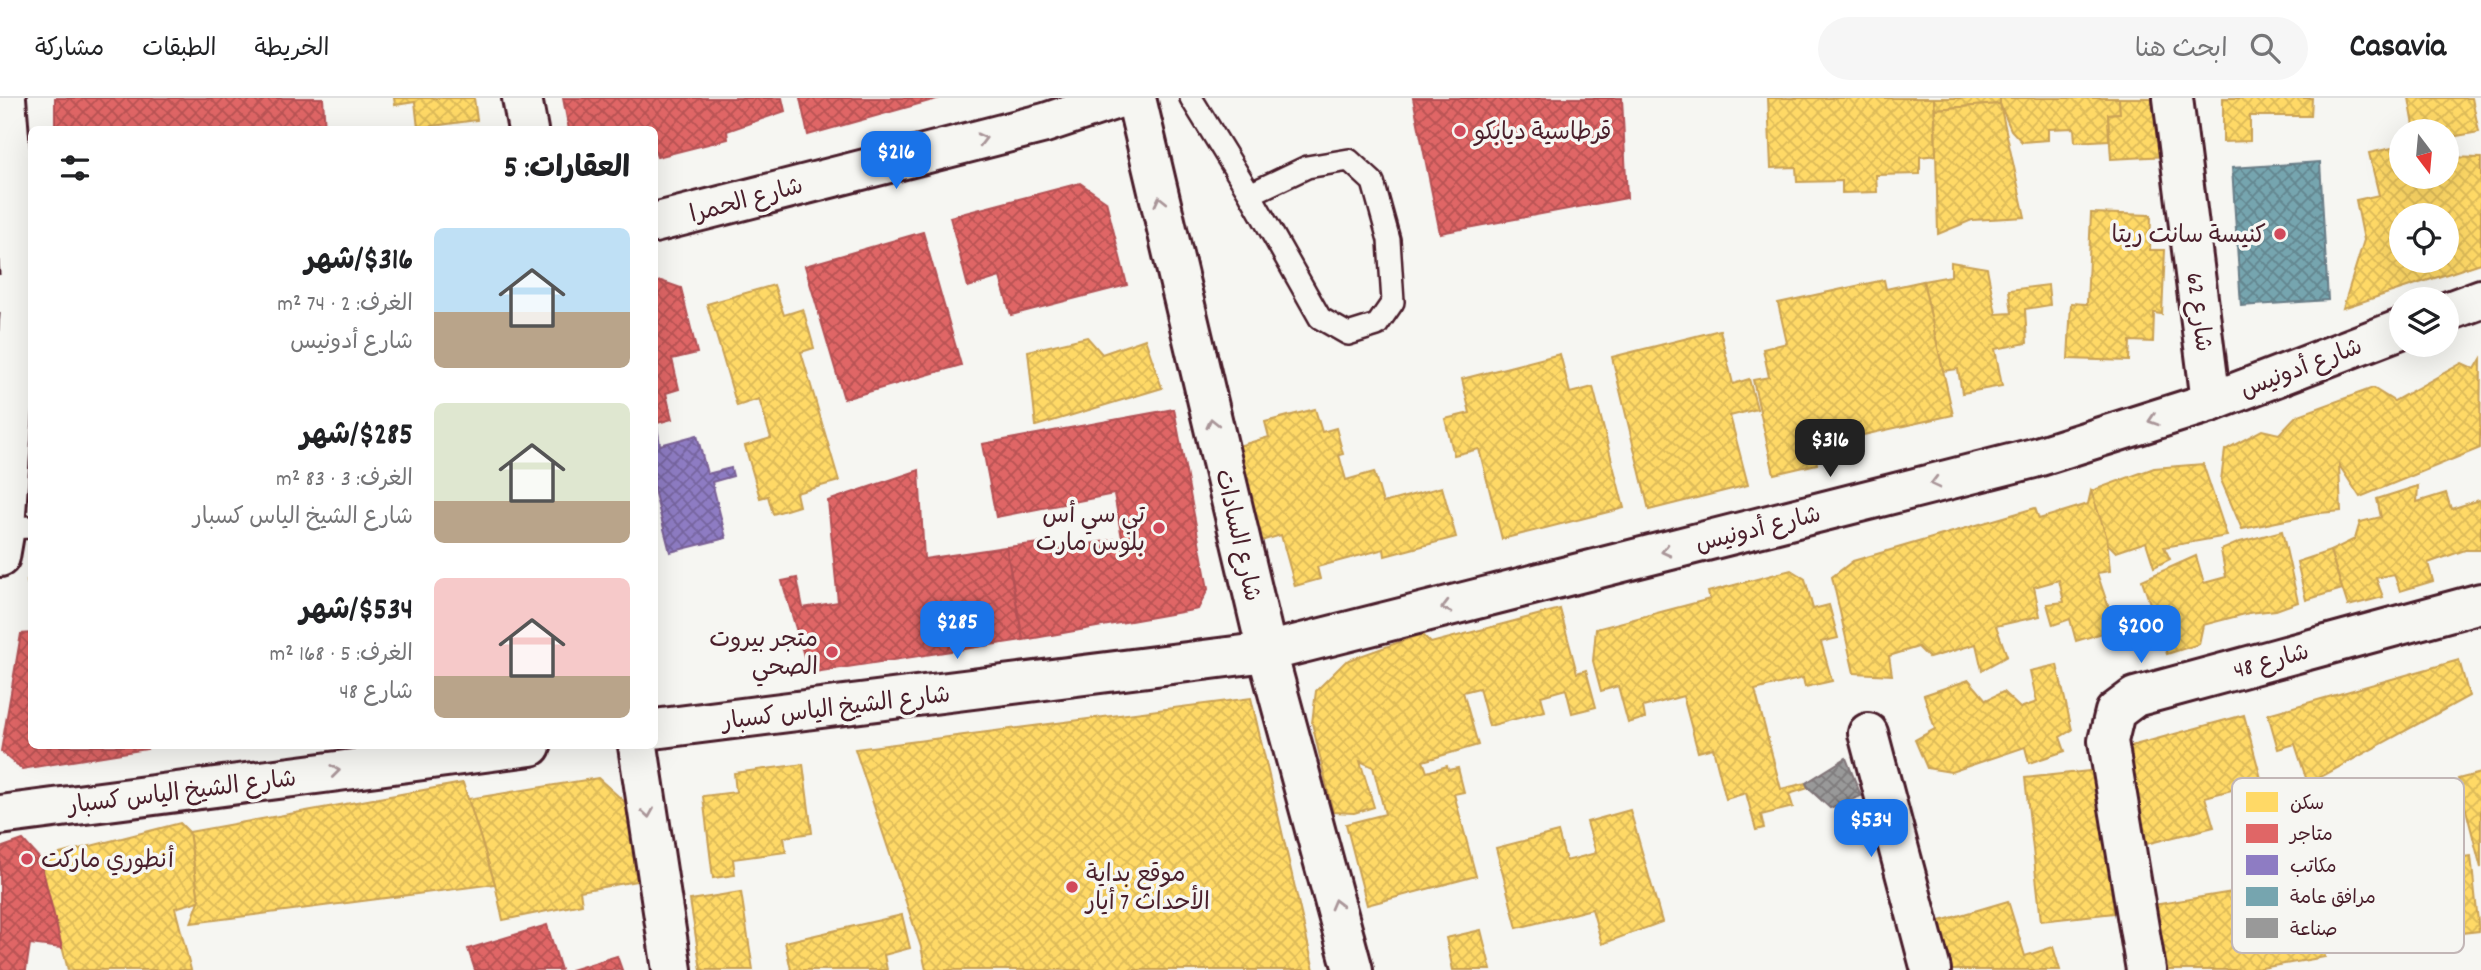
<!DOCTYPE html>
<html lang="ar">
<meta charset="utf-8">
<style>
body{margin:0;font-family:Dekko,"Playpen Sans Arabic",sans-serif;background:#f6f6f6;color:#202124;direction:rtl;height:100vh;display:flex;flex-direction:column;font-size:26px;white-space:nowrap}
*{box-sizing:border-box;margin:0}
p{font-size:23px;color:#757577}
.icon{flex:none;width:38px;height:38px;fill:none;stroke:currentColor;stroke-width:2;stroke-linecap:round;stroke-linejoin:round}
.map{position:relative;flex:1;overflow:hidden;direction:ltr}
.sheet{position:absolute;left:28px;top:28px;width:630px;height:623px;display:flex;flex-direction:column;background:#fff;border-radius:10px;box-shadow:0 7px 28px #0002;direction:rtl}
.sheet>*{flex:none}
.needle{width:46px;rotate:164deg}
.tools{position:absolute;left:2389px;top:21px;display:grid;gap:14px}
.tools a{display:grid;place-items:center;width:70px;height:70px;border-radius:50%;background:#fff;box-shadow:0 7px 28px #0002;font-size:35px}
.price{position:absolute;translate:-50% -60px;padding:0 16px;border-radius:14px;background:#1a73e8;color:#fff;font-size:23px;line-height:46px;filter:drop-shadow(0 2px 4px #0008)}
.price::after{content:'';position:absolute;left:50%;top:42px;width:21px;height:16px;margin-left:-10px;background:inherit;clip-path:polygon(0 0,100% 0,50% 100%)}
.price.active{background:#222;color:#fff}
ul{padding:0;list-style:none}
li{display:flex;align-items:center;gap:21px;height:175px;padding:0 28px}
li span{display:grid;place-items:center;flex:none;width:196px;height:140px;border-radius:10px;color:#555}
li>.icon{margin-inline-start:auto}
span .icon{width:84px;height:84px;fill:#fffc;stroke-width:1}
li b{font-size:30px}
h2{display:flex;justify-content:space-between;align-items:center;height:84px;padding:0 28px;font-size:30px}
header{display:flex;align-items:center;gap:42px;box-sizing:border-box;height:98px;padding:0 35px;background:#fff;border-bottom:2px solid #e0e0e0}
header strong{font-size:33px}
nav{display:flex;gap:38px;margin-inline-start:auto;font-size:24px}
.search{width:490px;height:63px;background:#f6f6f6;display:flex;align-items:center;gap:18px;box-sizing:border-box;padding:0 24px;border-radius:38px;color:#757577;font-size:26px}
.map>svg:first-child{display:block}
.homes{fill:url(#homes-cross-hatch);stroke:#c9a154;stroke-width:2;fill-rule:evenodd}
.shops{fill:url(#shops-cross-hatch);stroke:#b35154;stroke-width:2}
.offices{fill:url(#offices-cross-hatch);stroke:#7a6095;stroke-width:2}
.public{fill:url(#public-cross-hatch);stroke:#697d87;stroke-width:2}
.industry{fill:url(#industry-cross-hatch);stroke:#817478;stroke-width:2}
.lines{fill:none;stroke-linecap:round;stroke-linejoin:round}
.service-casing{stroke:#4a1f2b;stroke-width:26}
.minor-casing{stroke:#4a1f2b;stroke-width:44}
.tertiary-casing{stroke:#4a1f2b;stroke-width:44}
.secondary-casing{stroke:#4a1f2b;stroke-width:44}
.service{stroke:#f6f6f2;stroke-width:21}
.minor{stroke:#f6f6f2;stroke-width:38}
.tertiary{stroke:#f6f6f2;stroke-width:38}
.secondary{stroke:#f6f6f2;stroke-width:38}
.oneway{stroke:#a99598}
.poi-dot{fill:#d1495b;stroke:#f6f6f2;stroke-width:2.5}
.labels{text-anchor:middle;stroke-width:7;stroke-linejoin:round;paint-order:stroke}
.poi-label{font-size:24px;fill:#4a1f2b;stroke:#f6f6f2;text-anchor:start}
.street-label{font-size:24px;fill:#4a1f2b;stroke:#f6f6f2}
.key{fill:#f6f6f2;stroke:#c2b6b6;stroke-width:2}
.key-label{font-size:19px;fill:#4a1f2b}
</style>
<header>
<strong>Casavia</strong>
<div class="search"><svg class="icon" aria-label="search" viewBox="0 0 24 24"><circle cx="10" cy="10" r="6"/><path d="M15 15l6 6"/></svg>ابحث هنا</div>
<nav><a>الخريطة</a><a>الطبقات</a><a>مشاركة</a></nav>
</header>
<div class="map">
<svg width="2481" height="872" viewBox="0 0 2481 872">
<defs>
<pattern id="homes-cross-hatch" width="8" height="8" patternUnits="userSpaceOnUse" patternTransform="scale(1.75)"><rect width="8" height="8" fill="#ffd966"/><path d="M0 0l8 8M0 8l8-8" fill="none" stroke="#dcba59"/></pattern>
<pattern id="shops-cross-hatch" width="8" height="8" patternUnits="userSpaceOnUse" patternTransform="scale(1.75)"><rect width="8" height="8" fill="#e06666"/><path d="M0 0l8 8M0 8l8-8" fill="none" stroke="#b85354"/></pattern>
<pattern id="offices-cross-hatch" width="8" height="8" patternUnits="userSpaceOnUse" patternTransform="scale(1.75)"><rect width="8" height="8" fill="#8e7cc3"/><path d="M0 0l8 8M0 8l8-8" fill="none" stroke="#76659f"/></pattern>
<pattern id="public-cross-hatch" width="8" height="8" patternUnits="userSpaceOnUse" patternTransform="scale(1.75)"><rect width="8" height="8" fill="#76a5af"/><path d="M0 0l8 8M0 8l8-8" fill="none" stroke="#63868f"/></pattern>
<pattern id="industry-cross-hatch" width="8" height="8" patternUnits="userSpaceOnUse" patternTransform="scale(1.75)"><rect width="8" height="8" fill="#999"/><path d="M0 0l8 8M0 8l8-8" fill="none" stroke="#7f7c7d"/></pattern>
</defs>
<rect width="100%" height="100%" fill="#f6f6f2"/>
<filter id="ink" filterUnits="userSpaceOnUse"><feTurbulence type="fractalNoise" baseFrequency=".0143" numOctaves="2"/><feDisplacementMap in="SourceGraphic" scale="14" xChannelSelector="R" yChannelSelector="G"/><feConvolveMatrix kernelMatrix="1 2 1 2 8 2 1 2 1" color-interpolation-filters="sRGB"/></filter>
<g filter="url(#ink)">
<!-- homes -->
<g class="homes">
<polygon points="394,0 474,0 477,22 418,30 415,4 395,7"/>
<polygon points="1768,0 1934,0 1936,57 1920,59 1920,76 1876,77 1877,94 1842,95 1842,83 1797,84 1796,69 1771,70"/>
<polygon points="1934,0 2000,0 2000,6 1935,11"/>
<polygon points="2000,0 2119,0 2120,15 2108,16 2109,42 2075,44 2074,30 2048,31 2048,42 2022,44 2011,32 2000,6"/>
<polygon points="2119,0 2164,0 2168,58 2111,61 2108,16 2120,15"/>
<polygon points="2223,0 2312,0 2311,18 2250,18 2250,43 2223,44"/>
<polygon points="2409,0 2472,0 2479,34 2446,40 2446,33 2415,33"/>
<polygon points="2000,6 2025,119 1972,122 1938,136 1935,11"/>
<path d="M2401,48V79H2446V59L2481,60V165L2343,210L2364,142L2356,102L2379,97L2369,55ZM2401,117H2446V163H2401Z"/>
<polygon points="2091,115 2151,117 2150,152 2165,152 2162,216 2154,215 2153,244 2130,243 2129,263 2068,261 2071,205 2087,206"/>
<polygon points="1951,164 1987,170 1996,216 2012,215 2009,192 2048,187 2050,207 2025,211 2027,245 1995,251 2002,288 1962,295 1958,271 1943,273 1923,183 1951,178"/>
<polygon points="1884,182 1886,191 1923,183 1953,317 1814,348 1817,366 1774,376 1753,282 1769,279 1763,251 1787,245 1778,205"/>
<polygon points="774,187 784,217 803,211 814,250 801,254 839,383 796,395 799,408 773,416 768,398 760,400 745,348 771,340 759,301 737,308 707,206"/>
<polygon points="1720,232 1733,286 1749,281 1757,311 1730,318 1748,387 1649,412 1612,259"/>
<polygon points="1087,239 1102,256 1145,241 1162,290 1036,328 1028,253"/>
<polygon points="1560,256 1570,295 1593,289 1624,410 1502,441 1479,351 1454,357 1445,321 1470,315 1462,281"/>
<polygon points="2481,261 2480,350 2360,399 2339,367 2341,413 2320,415 2242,431 2221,382 2225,352 2262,332 2279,336 2296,318 2373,290 2394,303 2462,265 2475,271"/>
<polygon points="1315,311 1322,334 1336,330 1343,356 1339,357 1346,382 1374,374 1383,405 1442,389 1456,439 1385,458 1384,451 1317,469 1320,481 1295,488 1281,437 1261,443 1235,349 1269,339 1265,324"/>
<polygon points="2203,366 2227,438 2164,449 2170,461 2154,469 2146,444 2116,454 2108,446 2091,393 2154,370"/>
<polygon points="2418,388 2417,404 2446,395 2451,411 2479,402 2481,409 2481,452 2465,452 2428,465 2433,483 2400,493 2394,476 2376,480 2383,499 2348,508 2330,453 2355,441 2360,424 2381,419 2377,401"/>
<polygon points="2091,393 2107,440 2110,473 2097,475 2116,531 2076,543 2070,521 2053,527 2047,506 2064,504 2059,482 2034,489 2040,518 1996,528 2007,558 1982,572 1976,546 1929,560 1918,549 1889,558 1892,577 1854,575 1832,479 1853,463 2035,410 2039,421 2088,406"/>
<polygon points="2282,433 2298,504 2276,512 2249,515 2203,527 2199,546 2167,556 2142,482 2196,458 2204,485 2226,479 2221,452 2240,444"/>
<polygon points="2330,453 2342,491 2306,502 2297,464"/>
<polygon points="1791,472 1805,481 1813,511 1829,507 1838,540 1821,544 1832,583 1805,589 1803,580 1755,592 1781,691 1806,685 1808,690 1789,696 1793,709 1761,717 1764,730 1756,732 1746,695 1726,701 1713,650 1698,654 1683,598 1643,609 1645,620 1628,625 1618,588 1601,593 1593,563 1596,531 1710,501 1708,494"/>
<polygon points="32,481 32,504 27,483"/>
<polygon points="1560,511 1577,575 1586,572 1596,609 1572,615 1566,591 1541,598 1545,613 1489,628 1479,590 1463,594 1478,647 1423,663 1427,674 1447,668 1448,672 1458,670 1464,694 1454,696 1476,778 1367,807 1346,726 1385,716 1373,669 1360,663 1374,709 1354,715 1333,714 1312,625 1316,593 1346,563 1422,536 1431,545"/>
<polygon points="2459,562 2469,598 2308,686 2295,646 2278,651 2268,616"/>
<polygon points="2057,567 2072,632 2060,639 2065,653 2029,665 2025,649 1951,674 1927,670 1915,642 1935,631 1924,597 1969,582 1986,602 2003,594 2020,610 2037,604 2030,573"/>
<polygon points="1251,600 1314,872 926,872 921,849 855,651"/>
<polygon points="2244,617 2262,684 2205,699 2214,729 2146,746 2120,651"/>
<polygon points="803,666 812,735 784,739 786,754 733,761 735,777 713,780 703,698 736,694 734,675"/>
<polygon points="2098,672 2114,815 2041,823 2025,680"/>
<polygon points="2481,675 2481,770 2458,681"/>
<polygon points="598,680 627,706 637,783 580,793 582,806 503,822 495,786 468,701"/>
<polygon points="463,685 495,786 191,825 199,803 189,734"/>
<polygon points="1630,712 1662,824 1602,846 1592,811 1517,830 1496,750 1558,734 1566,763 1596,755 1587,724"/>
<polygon points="180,725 189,734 199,803 175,810 191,872 68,872 40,761"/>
<polygon points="2391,739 2394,766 2471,758 2479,833 2333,849 2322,747"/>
<polygon points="2311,781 2325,859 2250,872 2164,872 2153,807"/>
<polygon points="741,794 753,872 701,872 690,802"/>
<polygon points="2008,803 2025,858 2053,849 2060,872 1951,872 1937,824"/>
<polygon points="902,817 910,850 884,857 887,872 791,872 785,844"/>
<polygon points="1481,832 1491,872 1453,872 1446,840"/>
</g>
<!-- shops -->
<g class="shops">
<polygon points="55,0 323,0 325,32 55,32"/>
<polygon points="563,0 782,0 785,13 727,33 728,41 657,59 654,51 654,32 569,32"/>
<polygon points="800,0 940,0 808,37"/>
<polygon points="1413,0 1622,0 1627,100 1440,135"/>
<polygon points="1080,85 1106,103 1127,187 1011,217 1000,179 968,189 950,119"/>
<polygon points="923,134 961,267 844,301 805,168"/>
<polygon points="661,183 681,190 697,255 672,261 679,291 666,295 672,321 654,326 654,185"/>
<polygon points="1174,311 1208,491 1198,511 1023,542 1006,449 1040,445 1041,455 1122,440 1114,396 996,419 982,346"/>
<polygon points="919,372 924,461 1006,449 1023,542 809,575 782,483 797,480 803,510 838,504 828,403"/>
<polygon points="32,535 32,648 146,648 147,651 22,671 1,653 21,536"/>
<polygon points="23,742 40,761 62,850 30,846 26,872 0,872 0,750"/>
<polygon points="547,827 561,872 475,872 468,851"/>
<polygon points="617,858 622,872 571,872"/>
</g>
<!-- offices -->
<polygon class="offices" points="657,328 660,347 697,337 707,376 731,370 733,378 712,384 726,440 670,454 654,392 654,329"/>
<!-- public -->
<polygon class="public" points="2320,64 2328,202 2241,208 2232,70"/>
<!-- industry -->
<polygon class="industry" points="1846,660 1861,698 1830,710 1808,690 1806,685"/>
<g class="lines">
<!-- service casing -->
<g class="service-casing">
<g id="service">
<polyline points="1191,0 1250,96 1320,220 1348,236 1377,227 1393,204 1389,142 1373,84 1349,62 1307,69 1250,96"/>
<polyline points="5,430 32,429"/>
</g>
</g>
<!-- minor casing -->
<g class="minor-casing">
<g id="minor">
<polyline points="522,0 528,32"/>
<polyline points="2173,0 2211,304"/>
<polyline points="2446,214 2481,201"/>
<polyline points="0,459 5,430 21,194 6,0"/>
<polyline points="654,631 1267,554 2034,360 2211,304 2401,231"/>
<polyline points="1868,635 1931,872"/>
<polyline points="638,648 672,872"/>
<polyline points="0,717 531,648"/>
<polyline points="2146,872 2108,643 2115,614 2135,599 2481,505"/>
</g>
</g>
<!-- tertiary casing -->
<g class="tertiary-casing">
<polyline id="tertiary" points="1136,0 1267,554 1353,872"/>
</g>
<!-- secondary casing -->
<g class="secondary-casing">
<g id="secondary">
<polyline points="654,125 1045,25 1120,0"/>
<polyline points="0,196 32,194"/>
</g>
</g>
<!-- service -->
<use href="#service" class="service"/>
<!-- minor -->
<use href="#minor" class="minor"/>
<!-- tertiary -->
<use href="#tertiary" class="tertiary"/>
<!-- secondary -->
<use href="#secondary" class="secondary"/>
</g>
<!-- one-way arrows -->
<defs><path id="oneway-chevron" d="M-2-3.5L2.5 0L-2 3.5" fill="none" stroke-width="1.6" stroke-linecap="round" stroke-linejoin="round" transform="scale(1.75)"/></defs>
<g class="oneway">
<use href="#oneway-chevron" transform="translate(982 41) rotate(-14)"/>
<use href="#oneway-chevron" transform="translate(1160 103) rotate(-103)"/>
<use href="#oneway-chevron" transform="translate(2153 322) rotate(162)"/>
<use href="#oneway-chevron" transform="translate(1212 325) rotate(-103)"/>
<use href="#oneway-chevron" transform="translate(1935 385) rotate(166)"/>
<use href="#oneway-chevron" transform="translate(1666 453) rotate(166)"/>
<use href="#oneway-chevron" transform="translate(1446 509) rotate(166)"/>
<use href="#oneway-chevron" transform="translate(335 673) rotate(-7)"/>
<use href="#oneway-chevron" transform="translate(648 715) rotate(81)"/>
<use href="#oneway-chevron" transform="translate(1336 806) rotate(-105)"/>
</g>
</g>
<!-- markers -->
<g class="poi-dot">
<circle cx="1460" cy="33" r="7"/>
<circle cx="2280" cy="136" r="7"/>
<circle cx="1159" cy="430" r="7"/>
<circle cx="832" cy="554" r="7"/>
<circle cx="27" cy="761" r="7"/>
<circle cx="1072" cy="789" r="7"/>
</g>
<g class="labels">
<!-- poi labels -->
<g class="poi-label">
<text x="1474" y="41">قرطاسية ديابكو</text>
<text x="2266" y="144" text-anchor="end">كنيسة سانت ريتا</text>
<text x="1145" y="424" text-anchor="end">تي سي أس<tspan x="1145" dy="28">بلوس مارت</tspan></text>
<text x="818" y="548" text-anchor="end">متجر بيروت<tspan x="818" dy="28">الصحي</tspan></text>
<text x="41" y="769">أنطوري ماركت</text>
<text x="1086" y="783">موقع بداية<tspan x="1086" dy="28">الأحداث 7 أيار</tspan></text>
</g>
<!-- street labels -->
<g class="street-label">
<text transform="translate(746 101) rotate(-15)" y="8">شارع الحمرا</text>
<text transform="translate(2200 214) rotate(83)" y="8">شارع 62</text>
<text transform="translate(2301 269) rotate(-21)" y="8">شارع أدونيس</text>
<text transform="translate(1758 430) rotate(-14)" y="8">شارع أدونيس</text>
<text transform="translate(1239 437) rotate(77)" y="8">شارع السادات</text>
<text transform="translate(2271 562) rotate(-15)" y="8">شارع 48</text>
<text transform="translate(836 609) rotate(-7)" y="8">شارع الشيخ الياس كسبار</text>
<text transform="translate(182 693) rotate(-7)" y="8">شارع الشيخ الياس كسبار</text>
</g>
</g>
<!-- legend -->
<rect x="2232" y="680" width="232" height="175" rx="10" class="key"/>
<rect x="2246" y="694" width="32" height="20" fill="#ffd966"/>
<rect x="2246" y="726" width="32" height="19" fill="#e06666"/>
<rect x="2246" y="757" width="32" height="20" fill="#8e7cc3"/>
<rect x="2246" y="789" width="32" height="19" fill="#76a5af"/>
<rect x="2246" y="820" width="32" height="20" fill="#999"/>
<g class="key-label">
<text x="2290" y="711">سكن</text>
<text x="2290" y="742">متاجر</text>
<text x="2290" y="774">مكاتب</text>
<text x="2290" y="805">مرافق عامة</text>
<text x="2290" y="837">صناعة</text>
</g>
</svg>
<div class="tools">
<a><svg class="needle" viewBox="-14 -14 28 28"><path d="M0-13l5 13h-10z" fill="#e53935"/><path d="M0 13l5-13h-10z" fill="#757577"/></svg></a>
<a><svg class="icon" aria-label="locate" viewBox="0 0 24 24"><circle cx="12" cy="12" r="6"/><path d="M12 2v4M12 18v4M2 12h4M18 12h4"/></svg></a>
<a><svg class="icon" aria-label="layers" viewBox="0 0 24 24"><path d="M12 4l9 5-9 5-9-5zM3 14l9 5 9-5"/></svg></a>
</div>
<b class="price" style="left:896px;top:93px">$216</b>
<b class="price active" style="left:1830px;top:381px">$316</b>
<b class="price" style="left:957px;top:563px">$285</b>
<b class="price" style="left:2141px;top:567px">$200</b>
<b class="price" style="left:1871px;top:761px">$534</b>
<section class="sheet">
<h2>العقارات: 5<svg class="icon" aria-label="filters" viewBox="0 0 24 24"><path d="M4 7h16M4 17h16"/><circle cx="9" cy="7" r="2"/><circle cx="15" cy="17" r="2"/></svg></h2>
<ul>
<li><span style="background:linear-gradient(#bfe0f5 60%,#b9a48a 0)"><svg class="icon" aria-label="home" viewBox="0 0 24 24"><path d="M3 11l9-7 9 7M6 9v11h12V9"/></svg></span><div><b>$316/شهر</b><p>الغرف: 2 · 74 m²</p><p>شارع أدونيس</p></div></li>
<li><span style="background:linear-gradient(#dfe7d0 70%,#b9a48a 0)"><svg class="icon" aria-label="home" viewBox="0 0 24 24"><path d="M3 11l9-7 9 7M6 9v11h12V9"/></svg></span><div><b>$285/شهر</b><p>الغرف: 3 · 83 m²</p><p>شارع الشيخ الياس كسبار</p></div></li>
<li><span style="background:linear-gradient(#f6c9c9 70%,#b9a48a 0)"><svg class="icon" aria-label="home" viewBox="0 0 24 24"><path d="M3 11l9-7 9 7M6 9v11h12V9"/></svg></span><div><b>$534/شهر</b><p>الغرف: 5 · 168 m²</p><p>شارع 48</p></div></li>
</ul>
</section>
</div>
